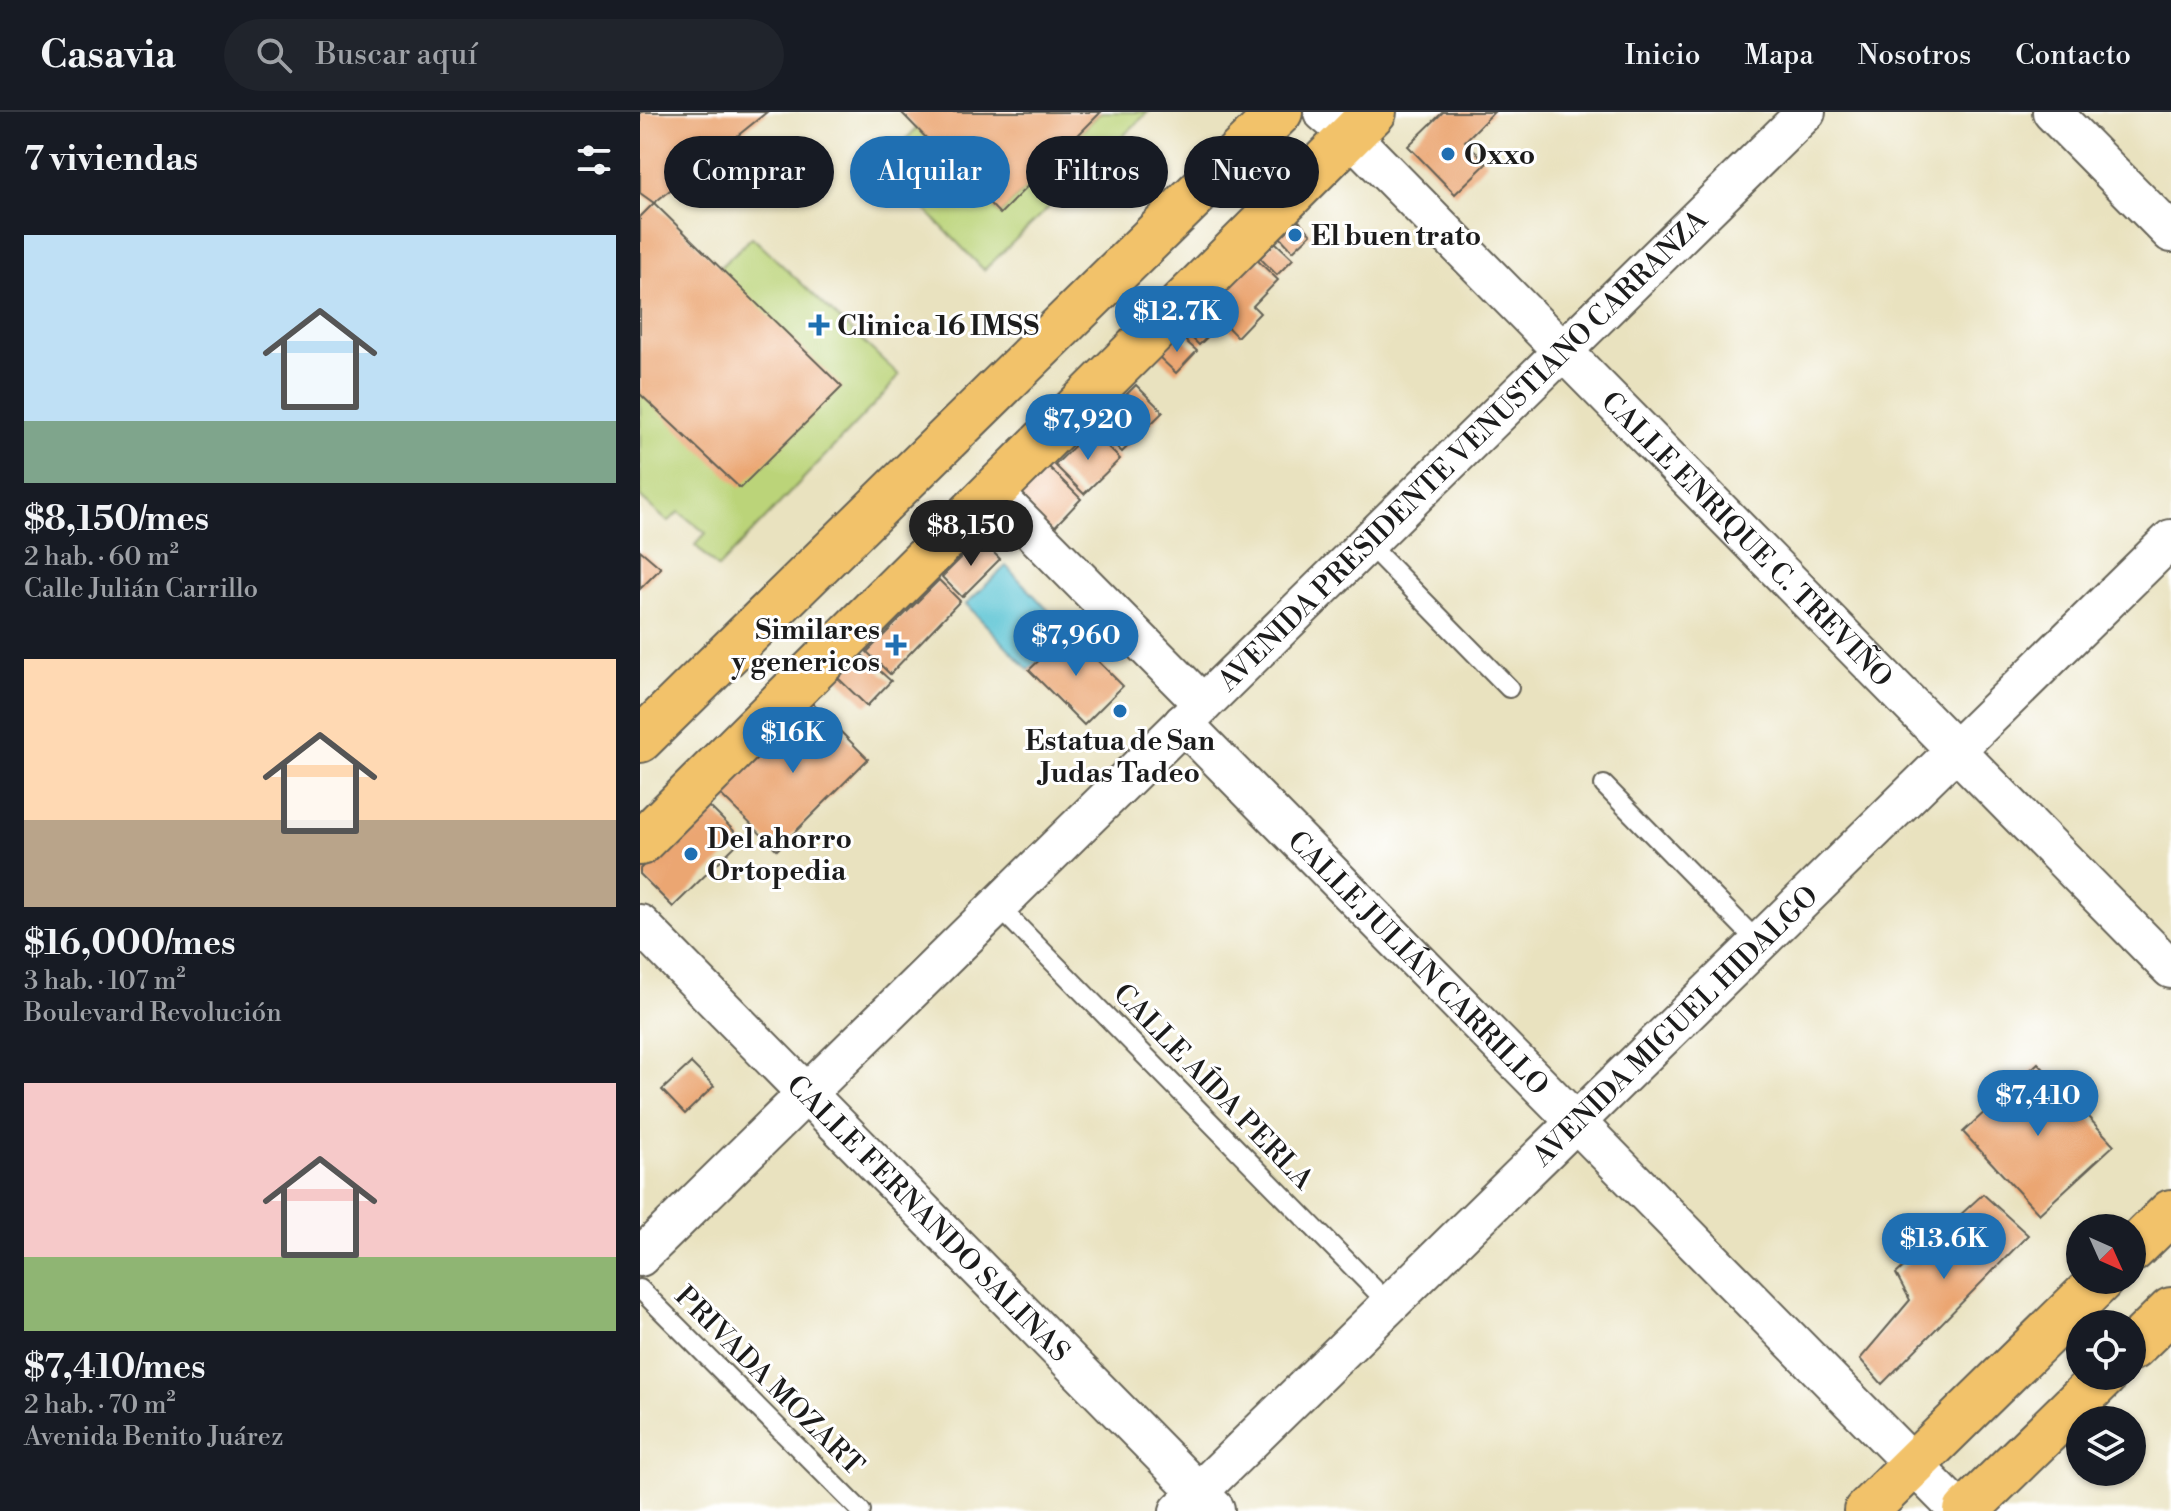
<!DOCTYPE html>
<html lang="es">
<meta charset="utf-8">
<style>
body{margin:0;font-family:"Libre Bodoni",serif;background:#20242c;color:#f1f3f6;height:100vh;display:flex;flex-direction:column;font-size:30px;white-space:nowrap}
*{box-sizing:border-box;margin:0}
p{font-size:26px;color:#9ea1a6}
.icon{flex:none;width:44px;height:44px;fill:none;stroke:currentColor;stroke-width:2;stroke-linecap:round;stroke-linejoin:round}
.map{position:relative;flex:1;overflow:hidden}
.details{display:flex;flex-direction:column;background:#171b24;width:640px}
.details>*{flex:none}
.banner{position:absolute;left:24px;top:24px;width:760px;height:72px;display:flex;gap:16px}
.needle{width:52px;rotate:135deg}
.fabs{position:absolute;left:1426px;top:1102px;display:grid;gap:16px}
.fabs a{display:grid;place-items:center;width:80px;height:80px;border-radius:50%;background:#171b24;box-shadow:0 2px 6px #0004;font-size:40px}
.price{position:absolute;translate:-50% -68px;padding:0 18px;border-radius:28px;background:#1f6fb2;color:#fff;font-size:26px;line-height:52px;filter:drop-shadow(0 2px 4px #0008)}
.price::after{content:'';position:absolute;left:50%;top:48px;width:24px;height:18px;margin-left:-12px;background:inherit;clip-path:polygon(0 0,100% 0,50% 100%)}
.price.on{background:#222;color:#fff}
ul{padding:0;list-style:none}
li{display:grid;align-content:center;gap:16px;height:424px;padding:0 24px}
li span{display:grid;place-items:center;height:248px;border-radius:0px;color:#555}
li>.icon{margin-inline-start:auto}
span .icon{width:144px;height:144px;fill:#fffc;stroke-width:1}
li b{font-size:34px}
h2{display:flex;justify-content:space-between;align-items:center;height:96px;padding:0 24px;font-size:34px}
.tag{padding:0 28px;border-radius:36px;background:#171b24;box-shadow:0 2px 6px #0004;font-size:28px;line-height:72px}
.tag.on{background:#1f6fb2;color:#fff}
header{display:flex;align-items:center;gap:48px;box-sizing:border-box;height:112px;padding:0 40px;background:#171b24;border-bottom:2px solid #363941}
header strong{font-size:38px}
nav{display:flex;gap:44px;margin-inline-start:auto;font-size:28px}
.search{width:560px;height:72px;background:#20242c;display:flex;align-items:center;gap:20px;box-sizing:border-box;padding:0 28px;border-radius:44px;color:#9ea1a6;font-size:30px}
main{display:flex;flex:1;min-height:0}
.map>svg:first-child{display:block}
.green{fill:#bbd479;stroke:#6c784a;stroke-width:2}
.water{fill:#58c3d3;stroke:#3a7078;stroke-width:2}
.building{fill:#eba672}
.lines{fill:none;stroke-linecap:round;stroke-linejoin:round}
.service-casing{stroke:#646155;stroke-width:22}
.minor-casing{stroke:#646155;stroke-width:42}
.primary-casing{stroke:#646155;stroke-width:48}
.service{stroke:#fff;stroke-width:18}
.minor{stroke:#fff;stroke-width:38}
.primary{stroke:#f2c26a;stroke-width:44}
.poi-dot{fill:#1f6fb2;stroke:#fff;stroke-width:3}
.labels{text-anchor:middle;stroke-width:6;stroke-linejoin:round;paint-order:stroke}
.poi-label{font-size:28px;font-weight:bold;fill:#1c1c1c;stroke:#fff;text-anchor:start}
.street-label{font-size:28px;fill:#1c1c1c;stroke:#fff}
</style>
<header>
<strong>Casavia</strong>
<div class="search"><svg class="icon" aria-label="search" viewBox="0 0 24 24"><circle cx="10" cy="10" r="6"/><path d="M15 15l6 6"/></svg>Buscar aquí</div>
<nav><a>Inicio</a><a>Mapa</a><a>Nosotros</a><a>Contacto</a></nav>
</header>
<main>
<section class="details">
<h2>7 viviendas<svg class="icon" aria-label="filters" viewBox="0 0 24 24"><path d="M4 7h16M4 17h16"/><circle cx="9" cy="7" r="2"/><circle cx="15" cy="17" r="2"/></svg></h2>
<ul>
<li><span style="background:linear-gradient(#bfe0f5 75%,#7fa58c 0)"><svg class="icon" aria-label="home" viewBox="0 0 24 24"><path d="M3 11l9-7 9 7M6 9v11h12V9"/></svg></span><div><b>$8,150/mes</b><p>2 hab. · 60 m²</p><p>Calle Julián Carrillo</p></div></li>
<li><span style="background:linear-gradient(#ffd9b3 65%,#b9a48a 0)"><svg class="icon" aria-label="home" viewBox="0 0 24 24"><path d="M3 11l9-7 9 7M6 9v11h12V9"/></svg></span><div><b>$16,000/mes</b><p>3 hab. · 107 m²</p><p>Boulevard Revolución</p></div></li>
<li><span style="background:linear-gradient(#f6c9c9 70%,#8fb573 0)"><svg class="icon" aria-label="home" viewBox="0 0 24 24"><path d="M3 11l9-7 9 7M6 9v11h12V9"/></svg></span><div><b>$7,410/mes</b><p>2 hab. · 70 m²</p><p>Avenida Benito Juárez</p></div></li>
</ul>
</section>
<div class="map">
<svg width="1531" height="1399" viewBox="0 0 1531 1399">
<rect width="100%" height="100%" fill="#fff"/>
<filter id="ink" filterUnits="userSpaceOnUse"><feTurbulence type="fractalNoise" baseFrequency=".0125" numOctaves="2"/><feDisplacementMap in="SourceGraphic" scale="16" xChannelSelector="R" yChannelSelector="G"/><feConvolveMatrix kernelMatrix="1 2 1 2 8 2 1 2 1" color-interpolation-filters="sRGB"/></filter>
<filter id="wash" filterUnits="userSpaceOnUse"><feTurbulence type="fractalNoise" baseFrequency=".006" numOctaves="4" result="noise"/><feDisplacementMap in="SourceGraphic" scale="32" xChannelSelector="R" yChannelSelector="G"/><feGaussianBlur stdDeviation="1.8" result="paint"/><feColorMatrix in="noise" values="0 0 0 0 0 0 0 0 0 0 0 0 0 0 0 0 0 1.4 0 .05"/><feComposite in="paint" operator="in"/></filter>
<g filter="url(#wash)">
<rect width="100%" height="100%" fill="#e9e2bf"/>
<!-- green -->
<g class="green">
<polygon points="461,0 508,0 344,158 265,77 266,27 277,16 360,102"/>
<polygon points="112,125 259,263 245,281 78,456 55,433 66,421 39,400 28,410 0,385 0,282 79,156"/>
</g>
<!-- water -->
<polygon class="water" points="366,454 429,520 389,558 326,492"/>
<g id="blocks">
<!-- building -->
<g class="building">
<polygon points="0,0 127,0 14,91 0,81"/>
<polygon points="261,0 461,0 360,102"/>
<polygon points="803,0 854,0 825,29 847,51 815,82 768,34"/>
<polygon points="14,91 202,275 100,376 0,282 0,105"/>
<polygon points="656,106 671,122 653,139 638,123"/>
<polygon points="635,130 653,147 637,163 620,146"/>
<polygon points="615,146 638,168 613,194 620,201 597,225 568,195"/>
<polygon points="565,201 579,214 559,233 546,220"/>
<polygon points="539,223 557,239 536,261 518,244"/>
<polygon points="496,273 523,300 482,340 455,314"/>
<polygon points="451,318 480,347 444,382 415,353"/>
<polygon points="408,354 441,387 403,427 369,393"/>
<polygon points="340,427 360,447 322,485 302,465"/>
<polygon points="0,438 21,456 0,477"/>
<polygon points="299,468 320,489 250,562 227,540"/>
<polygon points="429,520 483,574 444,613 389,558"/>
<polygon points="221,542 251,569 227,594 198,566"/>
<polygon points="168,587 228,647 137,738 77,679"/>
<polygon points="66,691 102,727 33,795 0,762 0,757"/>
<polygon points="51,951 74,974 45,1002 22,978"/>
<polygon points="1398,951 1474,1033 1399,1102 1323,1020"/>
<polygon points="1343,1082 1388,1123 1242,1272 1220,1247 1270,1188 1256,1162"/>
</g>
</g>
</g>
<g filter="url(#ink)">
<use href="#blocks" fill-opacity="0" stroke="#646155" stroke-width="2"/>
<g class="lines">
<!-- service casing -->
<g class="service-casing">
<g id="service">
<polyline points="727,431 869,576"/>
<polyline points="964,673 1119,831"/>
<polyline points="358,794 750,1193"/>
<polyline points="0,1177 221,1399"/>
</g>
</g>
<!-- minor casing -->
<g class="minor-casing">
<g id="minor">
<path id="s1" d="M683,0L710,23L1531,857"/>
<polyline points="1412,0 1531,121"/>
<polyline points="353,380 563,592"/>
<path id="s2" d="M543,611L1319,1399"/>
<path id="s3" d="M0,812L575,1397"/>
<path id="s4" d="M0,1145L1166,0"/>
<path id="s5" d="M539,1399L1531,427"/>
</g>
</g>
<!-- primary casing -->
<g class="primary-casing">
<g id="primary">
<polyline points="0,628 640,0"/>
<polyline points="0,731 734,0"/>
<polyline points="1492,1138 1531,1100"/>
<polyline points="1492,1236 1531,1198"/>
<polyline points="1226,1399 1461,1168"/>
<polyline points="1326,1399 1464,1264"/>
</g>
</g>
<!-- service -->
<use href="#service" class="service"/>
<!-- minor -->
<use href="#minor" class="minor"/>
<!-- primary -->
<use href="#primary" class="primary"/>
</g>
</g>
<!-- markers -->
<g class="poi-dot">
<circle cx="808" cy="42" r="8"/>
<circle cx="655" cy="123" r="8"/>
<path d="M175 201h8v8h8v8h-8v8h-8v-8h-8v-8h8z"/>
<path d="M252 521h8v8h8v8h-8v8h-8v-8h-8v-8h8z"/>
<circle cx="480" cy="599" r="8"/>
<circle cx="51" cy="742" r="8"/>
</g>
<g class="labels">
<!-- poi labels -->
<g class="poi-label">
<text x="824" y="52">Oxxo</text>
<text x="671" y="133">El buen trato</text>
<text x="197" y="223">Clinica 16 IMSS</text>
<text x="240" y="527" text-anchor="end">Similares<tspan x="240" dy="32">y genericos</tspan></text>
<text x="480" y="638" text-anchor="middle">Estatua de San<tspan x="480" dy="32">Judas Tadeo</tspan></text>
<text x="67" y="736">Del ahorro<tspan x="67" dy="32">Ortopedia</tspan></text>
</g>
<!-- street labels -->
<g class="street-label">
<text dy="10" stroke="none"><textPath href="#s4" startOffset="1152">AVENIDA PRESIDENTE VENUSTIANO CARRANZA</textPath></text>
<text dy="10" stroke="none"><textPath href="#s1" startOffset="602">CALLE ENRIQUE C. TREVIÑO</textPath></text>
<text dy="10" stroke="none"><textPath href="#s2" startOffset="336">CALLE JULIÁN CARRILLO</textPath></text>
<text dy="10" stroke="none"><textPath href="#s5" startOffset="694">AVENIDA MIGUEL HIDALGO</textPath></text>
<text transform="translate(574 974) rotate(46)" y="10">CALLE AÍDA PERLA</text>
<text dy="10" stroke="none"><textPath href="#s3" startOffset="412">CALLE FERNANDO SALINAS</textPath></text>
<text transform="translate(130 1268) rotate(45)" y="10">PRIVADA MOZART</text>
</g>
</g>
</svg>
<div class="fabs">
<a><svg class="needle" viewBox="-14 -14 28 28"><path d="M0-13l5 13h-10z" fill="#e53935"/><path d="M0 13l5-13h-10z" fill="#9ea1a6"/></svg></a>
<a><svg class="icon" aria-label="locate" viewBox="0 0 24 24"><circle cx="12" cy="12" r="6"/><path d="M12 2v4M12 18v4M2 12h4M18 12h4"/></svg></a>
<a><svg class="icon" aria-label="layers" viewBox="0 0 24 24"><path d="M12 4l9 5-9 5-9-5zM3 14l9 5 9-5"/></svg></a>
</div>
<b class="price" style="left:537px;top:242px">$12.7K</b>
<b class="price" style="left:448px;top:350px">$7,920</b>
<b class="price on" style="left:331px;top:456px">$8,150</b>
<b class="price" style="left:436px;top:566px">$7,960</b>
<b class="price" style="left:153px;top:663px">$16K</b>
<b class="price" style="left:1398px;top:1026px">$7,410</b>
<b class="price" style="left:1304px;top:1169px">$13.6K</b>
<div class="banner">
<a class="tag">Comprar</a>
<a class="tag on">Alquilar</a>
<a class="tag">Filtros</a>
<a class="tag">Nuevo</a>
</div>
</div>
</main>
